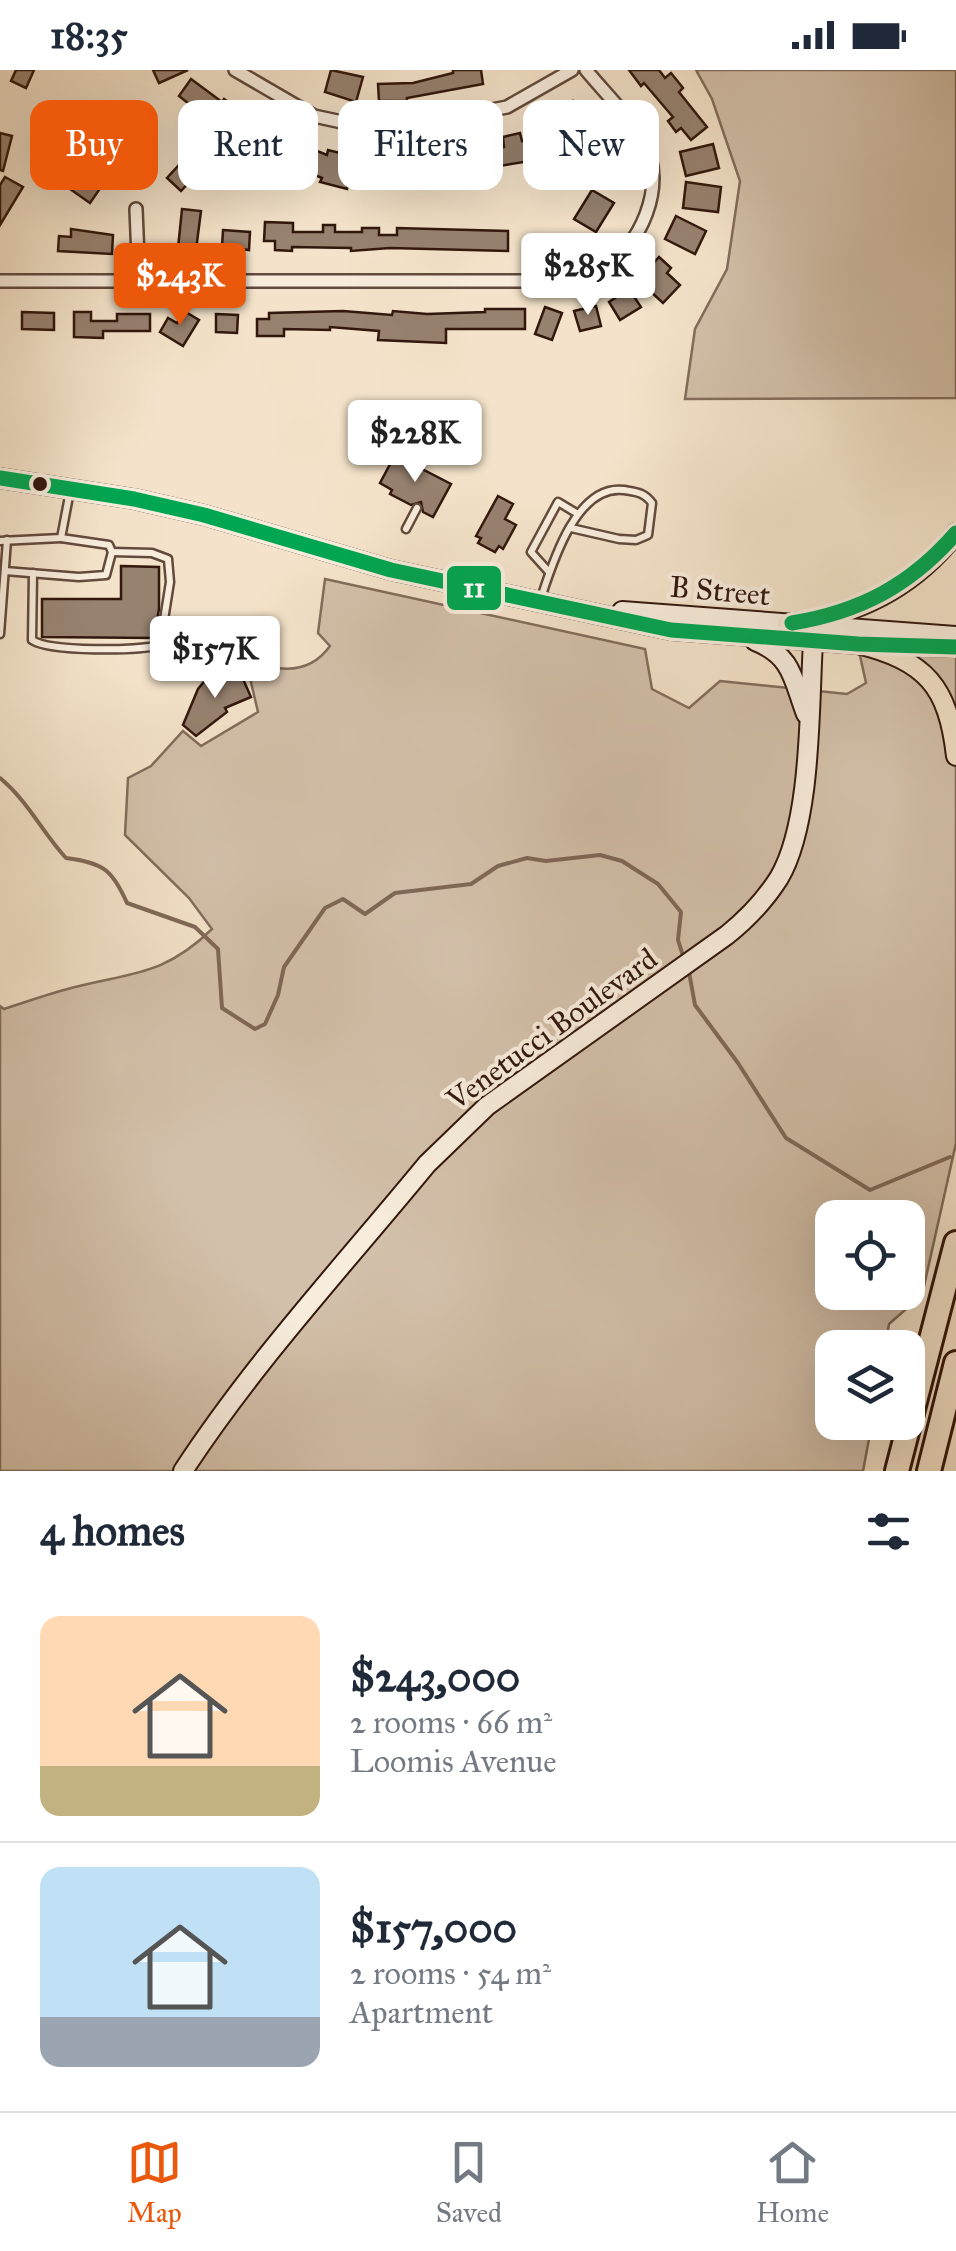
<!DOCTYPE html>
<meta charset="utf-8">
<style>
body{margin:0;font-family:"IM FELL Great Primer",serif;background:#f6f6f7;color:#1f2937;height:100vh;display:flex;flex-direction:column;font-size:38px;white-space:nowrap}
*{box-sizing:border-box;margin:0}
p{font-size:32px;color:#747a83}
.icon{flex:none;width:55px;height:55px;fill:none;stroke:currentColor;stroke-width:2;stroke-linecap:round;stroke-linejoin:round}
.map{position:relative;height:1401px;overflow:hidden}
.sheet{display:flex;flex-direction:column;background:#fff;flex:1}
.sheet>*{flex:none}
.hud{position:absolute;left:30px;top:30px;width:898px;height:90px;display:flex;gap:20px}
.fabs{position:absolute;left:815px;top:1130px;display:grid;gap:20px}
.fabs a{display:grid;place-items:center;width:110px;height:110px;border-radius:20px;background:#fff;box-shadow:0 10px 40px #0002;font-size:50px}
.price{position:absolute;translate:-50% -85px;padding:0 22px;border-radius:10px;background:#fff;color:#222;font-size:32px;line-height:65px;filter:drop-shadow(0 2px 5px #0008)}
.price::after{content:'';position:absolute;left:50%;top:60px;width:30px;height:22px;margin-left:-15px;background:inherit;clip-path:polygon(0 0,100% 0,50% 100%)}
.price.on{background:#ea580c;color:#fff}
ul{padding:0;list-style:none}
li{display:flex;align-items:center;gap:30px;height:250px;padding:0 40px}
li+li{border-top:2px solid #e0e1e3}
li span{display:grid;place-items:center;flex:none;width:280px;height:200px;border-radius:20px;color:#555}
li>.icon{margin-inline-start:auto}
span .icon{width:120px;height:120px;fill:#fffc;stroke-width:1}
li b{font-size:42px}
h2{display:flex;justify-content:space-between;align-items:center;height:120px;padding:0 40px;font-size:42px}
.pill{padding:0 35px;border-radius:20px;background:#fff;box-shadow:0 10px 40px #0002;font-size:35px;line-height:90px}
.pill.on{background:#ea580c;color:#fff}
.status{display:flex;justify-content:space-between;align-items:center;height:70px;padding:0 50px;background:#fff;direction:ltr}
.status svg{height:28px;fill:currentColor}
.tab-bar{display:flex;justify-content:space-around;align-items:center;height:140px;border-top:2px solid #e0e1e3;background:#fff;font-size:28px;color:#747a83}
.tab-bar a{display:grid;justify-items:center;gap:5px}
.tab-bar .on{color:#ea580c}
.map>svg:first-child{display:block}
.green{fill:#d3c0aa;stroke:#826c5b;stroke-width:2.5;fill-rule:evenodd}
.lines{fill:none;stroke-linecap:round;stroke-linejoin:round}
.stream{stroke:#7f6857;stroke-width:4}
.building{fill:#97816f;stroke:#32170c;stroke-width:2.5}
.lane-casing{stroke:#624a3c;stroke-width:11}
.street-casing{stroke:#624a3c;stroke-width:16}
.secondary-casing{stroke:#32170c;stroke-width:22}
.primary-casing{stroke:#32170c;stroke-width:22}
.highway-casing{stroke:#32170c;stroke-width:28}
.lane{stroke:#f8eddd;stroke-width:6}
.street{stroke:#f8eddd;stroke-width:11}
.secondary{stroke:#f8eddd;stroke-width:18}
.primary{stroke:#f4e3ca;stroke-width:18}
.highway{stroke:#f4e3ca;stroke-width:22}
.bus-1-casing{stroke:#f8eddd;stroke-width:22}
.bus-1{stroke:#00a651;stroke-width:15}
.bus-dot{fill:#32170c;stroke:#f8eddd;stroke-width:4}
.labels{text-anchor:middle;stroke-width:8;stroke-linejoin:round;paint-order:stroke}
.street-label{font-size:30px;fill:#32170c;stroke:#f8eddd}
.line-badge{stroke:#f8eddd;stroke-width:4}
.badge-label{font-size:28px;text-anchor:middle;font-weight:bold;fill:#fff}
</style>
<div class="status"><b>18:35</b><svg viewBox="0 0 49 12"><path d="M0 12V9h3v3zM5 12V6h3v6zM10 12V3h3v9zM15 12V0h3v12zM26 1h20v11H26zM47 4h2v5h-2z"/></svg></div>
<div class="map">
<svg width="956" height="1401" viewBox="0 0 956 1401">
<rect width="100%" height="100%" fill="#f4e3ca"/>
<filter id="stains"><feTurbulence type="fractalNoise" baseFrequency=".002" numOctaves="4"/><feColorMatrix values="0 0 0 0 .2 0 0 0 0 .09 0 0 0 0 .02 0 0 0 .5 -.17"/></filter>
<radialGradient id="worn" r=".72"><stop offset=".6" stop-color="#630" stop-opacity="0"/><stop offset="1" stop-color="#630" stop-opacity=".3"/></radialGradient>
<!-- green -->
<g class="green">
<polygon points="696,0 956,0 956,328 685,329 695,259 727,199 740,111 712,29"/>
<path d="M325,509L645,579L652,619L689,638L720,611L847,624L866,613L859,581L956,587V1073L922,1225L889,1254L885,1277L832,1278V1352L872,1353L863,1401H0V936L4,939C26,932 48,924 71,918C132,902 164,906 212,859L189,828L125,765L128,708L151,696L183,661L201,676L258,642L250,608L271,597C295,602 315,597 330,576L318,563ZM832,1148H908V1222H832Z"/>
</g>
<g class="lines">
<!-- stream -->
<g class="stream">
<path d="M0,708C28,731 42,762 66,788C103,793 112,799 127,833L195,857L218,879L222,938L255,959L265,954L278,925L284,897L325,838L343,829L365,844L395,823L471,814L498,796L527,788L546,791L600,785L622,791L658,814L681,842L678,870L684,889"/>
<polyline points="689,902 695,935 738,993 786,1068 870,1120 950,1087"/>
</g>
</g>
<!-- building -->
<g class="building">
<polygon points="16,0 34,0 26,18 11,11"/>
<polygon points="153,0 188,0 159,13"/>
<polygon points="331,0 363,7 356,32 325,22"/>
<polygon points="453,0 481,0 483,14 407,28 407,31 379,31 378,14 413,13 453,3"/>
<polygon points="629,0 659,0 665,8 671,3 683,18 679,22 707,57 691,70 681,58 676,62 668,51 673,47 644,13 641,16"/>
<polygon points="191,9 222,32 224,29 281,68 270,85 212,52 179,26"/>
<polygon points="573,31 586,53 551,74 538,52"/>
<polygon points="0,63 12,66 3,101 0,100"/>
<polygon points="520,63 522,71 532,69 536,90 499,96 500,99 472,106 471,101 401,114 400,112 348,112 347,119 320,112 322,108 286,93 295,72 327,85 328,80 360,88 396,88 480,73 483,82 504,77 503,67"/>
<polygon points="129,70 139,90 116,97 108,77"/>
<polygon points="606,73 624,104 601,117 584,86"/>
<polygon points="713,74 719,98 686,106 680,82"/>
<polygon points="79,78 103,95 89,114 99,120 90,133 60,112 74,92 71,90"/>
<polygon points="178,96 192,109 181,121 167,108"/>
<polygon points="5,107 23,117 0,155 0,115"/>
<polygon points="686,112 721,117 718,142 683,138"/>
<polygon points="592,120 614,133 596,162 574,149"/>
<polygon points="182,139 201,141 196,180 178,178"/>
<polygon points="676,146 706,161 695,184 665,169"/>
<polygon points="265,152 293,153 293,162 323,162 323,155 335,155 335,162 362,162 362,158 379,158 379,165 397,165 397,158 508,161 508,181 390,178 351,181 351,178 292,177 292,181 275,180 275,171 264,171"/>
<polygon points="71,159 113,165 112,184 58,181 59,166 71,167"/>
<polygon points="223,160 250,162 249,180 222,177"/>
<polygon points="659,187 671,198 667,203 680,215 663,233 638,210"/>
<polygon points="629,219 641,237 620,250 609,232"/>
<polygon points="596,236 601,256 580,261 574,241"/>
<polygon points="545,237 562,243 552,270 535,264"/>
<polygon points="485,239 525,239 525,259 446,259 446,273 378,270 379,261 330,257 330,260 284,259 284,266 257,266 257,249 269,249 269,243 343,241 392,245 393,241 427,244 485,242"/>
<polygon points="184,241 199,250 183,276 160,262 168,248 177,253"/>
<polygon points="22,242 54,243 54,260 22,259"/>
<polygon points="74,242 91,242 91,251 117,251 117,244 150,244 150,261 103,261 103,268 74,267"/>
<polygon points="216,244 238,245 237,263 216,262"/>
<polygon points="395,385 451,414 433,447 423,442 421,432 411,435 390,424 392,420 380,413"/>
<polygon points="498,426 513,434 505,449 516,455 503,479 499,476 495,482 478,473 481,468 476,466"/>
<polygon points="121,496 159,497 159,539 154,568 42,567 42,529 121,529"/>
<polygon points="239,600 251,627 225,638 227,642 196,666 183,655 198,619 208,607 214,611"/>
</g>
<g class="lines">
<!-- lane casing -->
<g class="lane-casing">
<g id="lane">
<polyline points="406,459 417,438"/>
<polyline points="0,471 61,468 70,421"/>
<polyline points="5,501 79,507 106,505 112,482 109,475 61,468"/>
<polyline points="549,502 531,482 558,432 578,444"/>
<path d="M33,503L32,570C50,582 138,581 160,575L170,512L168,489L152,483L112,482"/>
<path d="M541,528C553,491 577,414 624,420C636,422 644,422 652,433L648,465L636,470L619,469L571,458"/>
<polyline points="0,564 7,470"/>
</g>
</g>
<!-- street casing -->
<g class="street-casing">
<g id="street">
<polyline points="235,0 314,46 365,57 404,57 507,37 572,0"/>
<polyline points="136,139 139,212"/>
<path d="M0,211H573C582,208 594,206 602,201C640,176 668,116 644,73C630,47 605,23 586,0"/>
</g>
</g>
<!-- secondary casing -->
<g class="secondary-casing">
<g id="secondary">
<polyline points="0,408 134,429 204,445 391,500 671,560 858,574 956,577"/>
<polyline points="622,541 956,566"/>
<path d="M755,571C793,586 793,610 806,644"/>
<path d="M183,1401C255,1291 344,1195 427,1094L487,1036L727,865C747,849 765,830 779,808C812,752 809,637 813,572"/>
</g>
</g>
<!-- primary casing -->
<g class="primary-casing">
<g id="primary">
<path d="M787,554C856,546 912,519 956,463"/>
<path d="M858,574C926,591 948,616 956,686"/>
</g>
</g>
<!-- highway casing -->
<g class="highway-casing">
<g id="highway">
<polyline points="897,1401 956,1173"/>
<polyline points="929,1401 956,1293"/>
</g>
</g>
<!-- lane -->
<use href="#lane" class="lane"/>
<!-- street -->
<use href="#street" class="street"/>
<!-- secondary -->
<use href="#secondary" class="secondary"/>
<!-- primary -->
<use href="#primary" class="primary"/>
<!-- highway -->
<use href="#highway" class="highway"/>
<!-- bus-1 casing -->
<g class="bus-1-casing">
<g id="bus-1">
<polyline points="0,408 134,429 204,445 391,500 671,560 858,574 956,577"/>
<path d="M792,553C860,542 911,515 956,463"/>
</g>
</g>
<!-- bus-1 -->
<use href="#bus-1" class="bus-1"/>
</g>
<!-- markers -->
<circle class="bus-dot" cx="40" cy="414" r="9"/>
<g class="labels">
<!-- street labels -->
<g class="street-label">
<text transform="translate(720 521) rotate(5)" y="10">B Street</text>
<text transform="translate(552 959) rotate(-36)" y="10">Venetucci Boulevard</text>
</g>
</g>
<rect class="line-badge" x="445" y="494" width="58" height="48" rx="10" fill="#00a651"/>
<g class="badge-label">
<text x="474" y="527">11</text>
</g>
<rect width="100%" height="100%" filter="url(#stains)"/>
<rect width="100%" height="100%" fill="url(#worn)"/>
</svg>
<div class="fabs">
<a><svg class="icon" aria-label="locate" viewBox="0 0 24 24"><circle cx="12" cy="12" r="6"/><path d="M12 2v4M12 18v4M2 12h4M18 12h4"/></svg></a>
<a><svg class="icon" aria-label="layers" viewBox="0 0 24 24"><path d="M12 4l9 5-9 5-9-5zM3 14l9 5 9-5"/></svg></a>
</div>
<b class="price" style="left:588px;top:248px">$285K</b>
<b class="price on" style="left:180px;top:258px">$243K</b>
<b class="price" style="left:415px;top:415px">$228K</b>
<b class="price" style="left:215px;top:631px">$157K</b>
<div class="hud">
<a class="pill on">Buy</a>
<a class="pill">Rent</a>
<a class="pill">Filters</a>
<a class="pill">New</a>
</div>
</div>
<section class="sheet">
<h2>4 homes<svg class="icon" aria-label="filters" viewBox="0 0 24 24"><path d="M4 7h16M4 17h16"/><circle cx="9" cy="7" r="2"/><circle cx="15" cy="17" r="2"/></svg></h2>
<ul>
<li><span style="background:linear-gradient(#ffd9b3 75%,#c2b280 0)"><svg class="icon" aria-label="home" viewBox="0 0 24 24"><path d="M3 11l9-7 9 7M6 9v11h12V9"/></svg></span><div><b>$243,000</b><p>2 rooms · 66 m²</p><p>Loomis Avenue</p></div></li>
<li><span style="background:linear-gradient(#bfe0f5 75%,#9aa5b1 0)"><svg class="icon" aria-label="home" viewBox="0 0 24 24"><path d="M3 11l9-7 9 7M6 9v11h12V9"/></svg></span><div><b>$157,000</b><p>2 rooms · 54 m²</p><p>Apartment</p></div></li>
</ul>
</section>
<nav class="tab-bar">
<a class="on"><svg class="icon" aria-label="map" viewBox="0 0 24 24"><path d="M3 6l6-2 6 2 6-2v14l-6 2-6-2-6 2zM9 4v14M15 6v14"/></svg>Map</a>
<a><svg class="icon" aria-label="saved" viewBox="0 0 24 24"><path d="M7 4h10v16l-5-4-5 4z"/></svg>Saved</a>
<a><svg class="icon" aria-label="home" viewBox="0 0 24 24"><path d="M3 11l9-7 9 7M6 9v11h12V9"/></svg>Home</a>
</nav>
